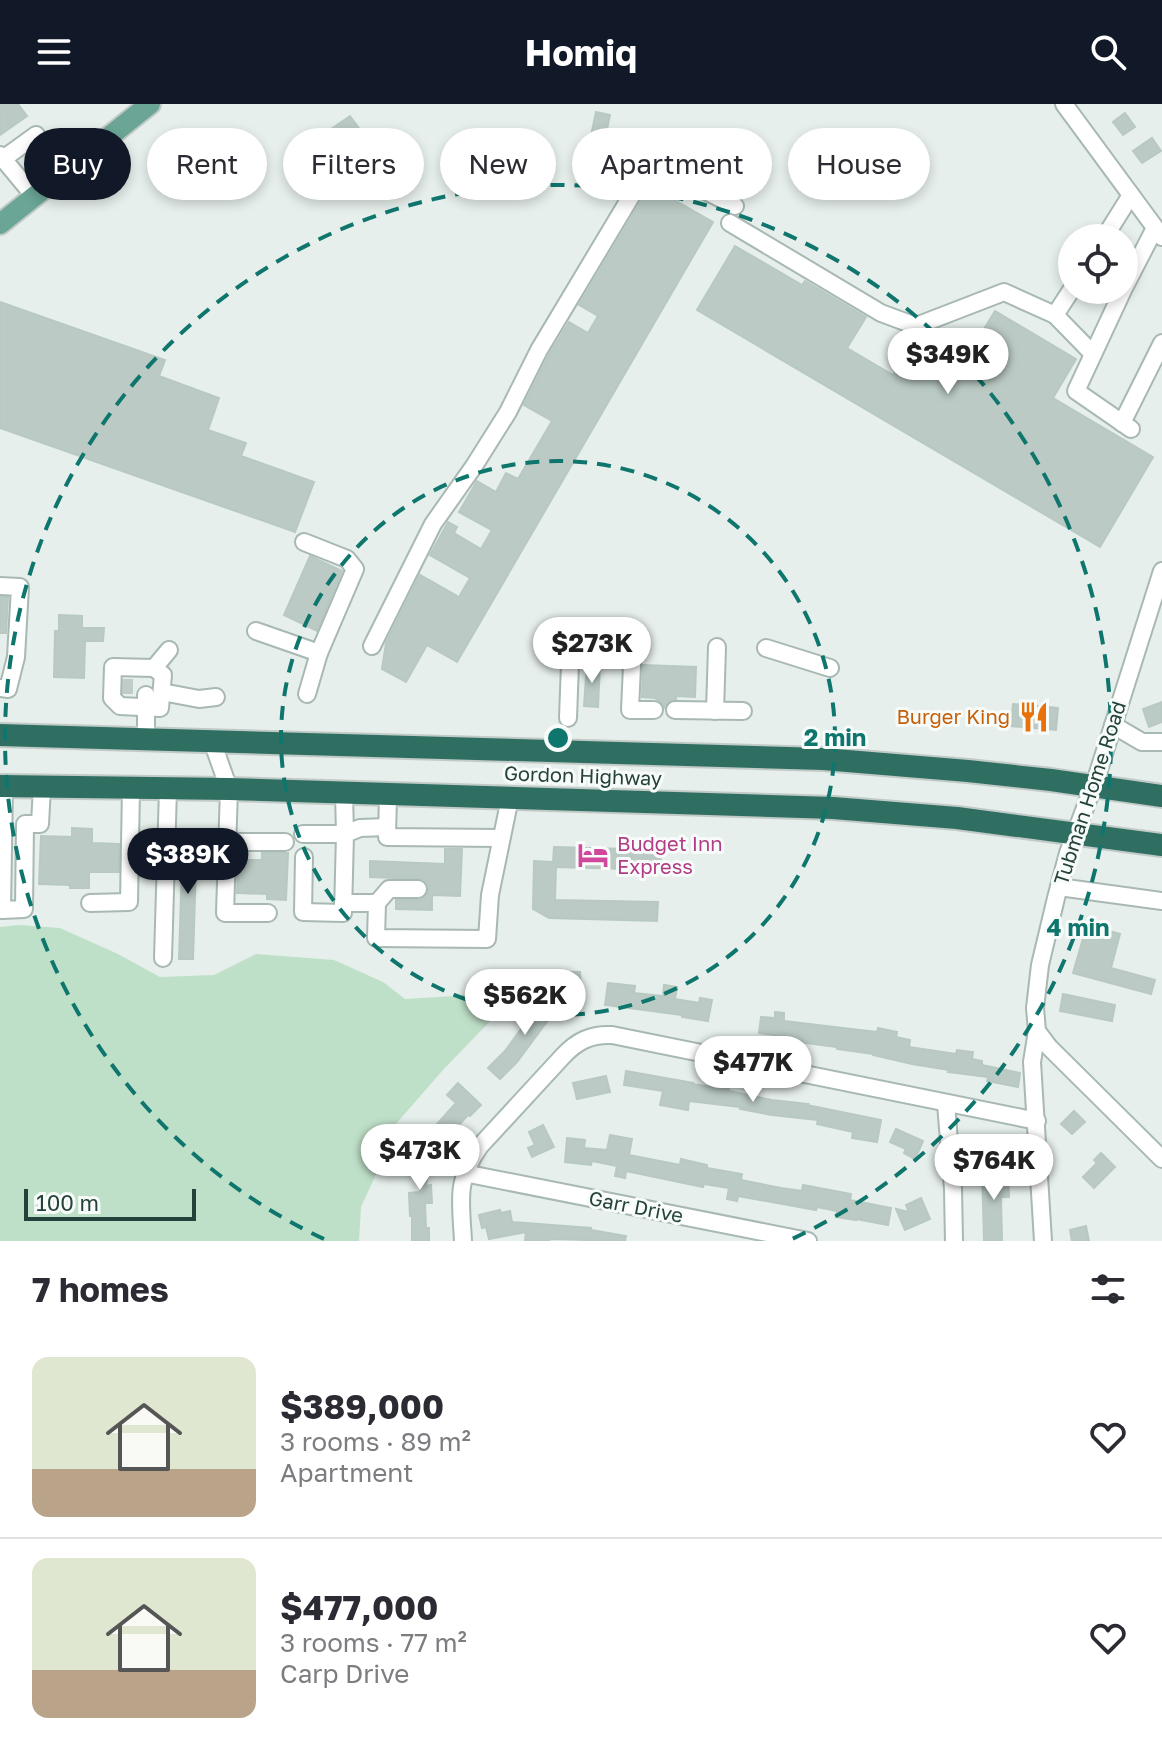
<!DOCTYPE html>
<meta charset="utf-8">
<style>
body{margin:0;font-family:"Golos Text",sans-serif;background:#f2f2f3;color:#2b2b33;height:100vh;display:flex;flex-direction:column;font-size:30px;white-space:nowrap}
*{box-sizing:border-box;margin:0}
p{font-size:26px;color:#7c7c81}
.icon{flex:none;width:44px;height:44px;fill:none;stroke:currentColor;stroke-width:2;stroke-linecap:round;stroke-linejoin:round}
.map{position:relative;height:1137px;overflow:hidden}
.side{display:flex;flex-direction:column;background:#fff;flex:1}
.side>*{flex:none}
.banner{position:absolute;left:24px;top:24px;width:1114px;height:72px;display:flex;gap:16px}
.tools{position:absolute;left:1058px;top:120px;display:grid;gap:16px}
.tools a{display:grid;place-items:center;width:80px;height:80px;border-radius:50%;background:#fff;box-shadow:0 4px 12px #0003;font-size:40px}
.scale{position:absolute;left:24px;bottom:20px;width:172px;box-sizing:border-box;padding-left:8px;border:4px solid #24423a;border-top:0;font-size:22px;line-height:28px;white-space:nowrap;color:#24423a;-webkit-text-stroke:6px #f7fbf9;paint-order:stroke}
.price{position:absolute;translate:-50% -68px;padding:0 18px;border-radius:28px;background:#fff;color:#222;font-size:26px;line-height:52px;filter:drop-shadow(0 2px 4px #0008)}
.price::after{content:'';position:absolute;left:50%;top:48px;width:24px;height:18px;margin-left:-12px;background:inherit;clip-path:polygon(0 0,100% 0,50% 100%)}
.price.selected{background:#111827;color:#fff}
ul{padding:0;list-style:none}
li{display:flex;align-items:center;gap:24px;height:200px;padding:0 32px}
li+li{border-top:2px solid #e1e1e2}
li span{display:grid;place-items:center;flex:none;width:224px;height:160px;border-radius:16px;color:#555}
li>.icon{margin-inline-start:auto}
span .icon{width:96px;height:96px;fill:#fffc;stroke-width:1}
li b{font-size:34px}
h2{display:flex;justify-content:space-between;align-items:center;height:96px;padding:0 32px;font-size:34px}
.tag{padding:0 28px;border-radius:36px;background:#fff;box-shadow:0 4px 12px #0003;font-size:28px;line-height:72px}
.tag.selected{background:#111827;color:#fff}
header{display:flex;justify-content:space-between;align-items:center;height:104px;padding:0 32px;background:#111827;color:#fff;font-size:36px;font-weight:700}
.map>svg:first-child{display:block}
.green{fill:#bfe0c8}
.building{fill:#bbcac4;stroke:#b8c9c2;stroke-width:2}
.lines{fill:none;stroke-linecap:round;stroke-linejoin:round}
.minor-tunnel{stroke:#bfccc8;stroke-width:16;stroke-dasharray:16 8;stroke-linecap:butt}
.minor-casing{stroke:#a8b8b2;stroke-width:20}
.major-casing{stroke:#c2cac8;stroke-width:24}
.highway-casing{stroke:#c2cac8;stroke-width:26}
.minor{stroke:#fff;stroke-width:16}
.major{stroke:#6aa596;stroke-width:20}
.highway{stroke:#2f6f62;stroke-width:22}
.ring{fill:none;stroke:#0f766e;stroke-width:4;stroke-dasharray:14 10}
.labels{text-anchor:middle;stroke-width:6;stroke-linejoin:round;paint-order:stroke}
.food-label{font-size:20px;fill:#c56008;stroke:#f7fbf9;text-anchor:end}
.street-label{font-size:20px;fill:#24423a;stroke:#f7fbf9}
.hotel-label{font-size:20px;fill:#b23c85;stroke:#f7fbf9;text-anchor:start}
.centre{fill:#0f766e;stroke:#f7fbf9;stroke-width:4}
.ring-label{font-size:24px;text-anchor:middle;font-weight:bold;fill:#0f766e;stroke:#f7fbf9;stroke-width:6;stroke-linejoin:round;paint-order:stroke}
</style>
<header><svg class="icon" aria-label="menu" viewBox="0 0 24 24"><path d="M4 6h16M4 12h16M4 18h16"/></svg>Homiq<svg class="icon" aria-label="search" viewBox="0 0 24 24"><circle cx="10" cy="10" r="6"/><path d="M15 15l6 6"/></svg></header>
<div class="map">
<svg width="1162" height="1137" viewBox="0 0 1162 1137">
<rect width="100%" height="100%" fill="#e6efeb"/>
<!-- green -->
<polygon class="green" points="19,821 60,824 118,850 160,873 214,871 256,850 334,856 383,878 405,895 456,892 502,883 523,883 443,966 395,1021 378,1066 361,1103 359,1137 0,1137 0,823"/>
<!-- building -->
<g class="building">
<polygon points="0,0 18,0 27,12 0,31"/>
<polygon points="596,8 610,11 603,44 589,41"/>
<polygon points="1125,9 1135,23 1123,31 1113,18"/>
<polygon points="350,12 381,54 330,91 313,68 335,51 321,32"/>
<polygon points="1152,34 1161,47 1142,59 1133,47"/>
<polygon points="650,82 713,118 457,558 427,541 406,578 382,565 386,539 420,471 459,493 470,474 430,451 448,418 457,423 454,429 481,445 492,426 459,408 477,377 496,388 506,369 518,375 552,317 524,301 549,251 569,218 588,229 598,212 579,201"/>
<polygon points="735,142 802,181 805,177 866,213 847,244 893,271 915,234 962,261 995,207 1076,255 1053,294 1153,353 1100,443 697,206"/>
<polygon points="0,198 165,256 159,272 219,294 208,326 246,339 241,352 314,378 295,428 0,324"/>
<polygon points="310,452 342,467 317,527 284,511"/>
<polygon points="0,493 8,493 6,529 0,529"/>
<polygon points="59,511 82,512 82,524 104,524 103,537 85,537 84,574 54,573 55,527 59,527"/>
<polygon points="587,559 600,560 598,603 584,602"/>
<polygon points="643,561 696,563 695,593 676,592 676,595 669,597 664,604 663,600 655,594 642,593"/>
<polygon points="1162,598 1162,618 1149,623 1143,605"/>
<polygon points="1013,600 1058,604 1056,626 1011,622"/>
<polygon points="72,724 92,725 92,739 119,740 119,768 89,768 89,784 70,784 70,781 39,780 41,732 72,733"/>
<polygon points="183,728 197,728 193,855 179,855"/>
<polygon points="554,743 661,746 660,766 556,763 555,796 658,798 657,817 549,814 533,805 534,757 553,758"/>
<polygon points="445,745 462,745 460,792 432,791 432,806 396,805 396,796 419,796 427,791 429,784 427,779 423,775 370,773 370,757 445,760"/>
<polygon points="262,749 288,749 286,796 267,795 267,790 237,789 238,756 262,756"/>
<polygon points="1087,821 1120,830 1111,864 1155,876 1151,890 1073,869"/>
<polygon points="569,868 580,868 581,886 570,887"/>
<polygon points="608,879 635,882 634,889 663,892 664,881 677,883 675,895 699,899 700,894 712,896 708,917 682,913 682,911 605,901"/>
<polygon points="547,889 560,900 517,958 500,975 488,964 505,947"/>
<polygon points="1063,890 1115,901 1112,917 1060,907"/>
<polygon points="775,908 784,909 784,917 877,928 878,924 897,928 896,933 910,936 909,943 956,950 957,946 973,948 972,955 982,957 982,961 1020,969 1018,983 987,977 988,973 948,968 949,966 912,960 873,951 873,950 837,945 837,943 797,938 798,934 759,929 761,913 775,914"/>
<polygon points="626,967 693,979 692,980 729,985 729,987 772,996 808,1000 807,1001 881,1016 877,1038 852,1034 853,1028 817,1020 818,1016 772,1011 740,1005 740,1003 689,997 688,1006 660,1001 663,987 624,981"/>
<polygon points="606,972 610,988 577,995 573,979"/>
<polygon points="458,979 481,1001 470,1012 468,1011 441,1040 429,1029 456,999 447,991"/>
<polygon points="1074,1007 1085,1018 1072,1030 1061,1020"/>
<polygon points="543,1021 554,1043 532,1053 528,1044 535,1041 529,1028"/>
<polygon points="896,1025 923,1037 915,1055 904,1049 906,1045 890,1038"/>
<polygon points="610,1031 632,1035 629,1051 680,1061 681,1055 707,1061 707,1064 742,1070 741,1076 781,1084 802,1087 803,1081 851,1090 850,1096 891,1104 888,1121 856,1115 856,1116 836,1113 837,1107 817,1103 816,1106 738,1092 737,1097 727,1095 729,1084 704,1080 703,1083 626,1067 625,1074 615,1072 617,1062 592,1057 591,1061 565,1058 567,1034 585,1036 584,1044 607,1046"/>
<polygon points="1002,1033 1008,1049 980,1058 974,1043"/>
<polygon points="411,1039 431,1041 426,1082 431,1081 432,1099 425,1099 426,1124 429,1124 429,1137 412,1137 412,1112 410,1112 409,1089 420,1088 419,1071 411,1070 413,1055 409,1055"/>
<polygon points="1101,1049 1115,1063 1094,1084 1083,1073 1097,1059 1094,1056"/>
<polygon points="1008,1066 1009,1093 1001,1093 1002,1136 984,1136 982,1067"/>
<polygon points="921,1094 930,1115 905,1126 896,1105 909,1108 906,1101"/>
<polygon points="500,1106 501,1109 510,1107 512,1118 591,1124 591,1126 626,1132 625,1137 550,1135 549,1137 534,1137 525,1136 526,1128 489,1135 486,1123 482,1124 479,1111"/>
<polygon points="1086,1122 1089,1137 1072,1137 1070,1126"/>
</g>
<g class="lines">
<!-- minor-tunnel -->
<polyline class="minor-tunnel" points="125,590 125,575"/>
<!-- minor casing -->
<g class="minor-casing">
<g id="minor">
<polyline points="1064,0 1162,133"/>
<polyline points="0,51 34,92"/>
<polyline points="3,55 36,31"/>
<polyline points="730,119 881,209 916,222 1004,188 1055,211 1093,250"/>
<polyline points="1104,134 1131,91"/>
<polyline points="1124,184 1155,124"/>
<polyline points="1123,186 1076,287 1131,325"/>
<polyline points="1055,211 1072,185"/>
<polyline points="1122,319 1162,239"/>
<polyline points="304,438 347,455 355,465 319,549 307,590"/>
<polyline points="1162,467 1097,672 1068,749 1056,794 1040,861 1035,904 1037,927 1049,943 1162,1055"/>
<polyline points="0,482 20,483 16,553 8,585 0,584"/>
<polyline points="256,527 319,549"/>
<polyline points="633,540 630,606 654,606"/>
<polyline points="372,542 433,420 474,362 508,308 539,246 651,59 735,102"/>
<polyline points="766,544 830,564"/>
<polyline points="154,564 113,563 112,594 120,602 160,604 163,571 154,564 169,546"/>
<polyline points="162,588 199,595 216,593"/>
<polyline points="675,606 743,607"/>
<polyline points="715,607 717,543"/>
<polyline points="568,614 571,533"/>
<polyline points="1113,621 1142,638 1162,638"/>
<polyline points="146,635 146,591"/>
<polyline points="212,637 229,685 225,809 268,809"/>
<polyline points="4,682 2,806 24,805 25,720 40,720 42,683"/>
<polyline points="388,691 387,733 501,734"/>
<polyline points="303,730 345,730 344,689"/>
<polyline points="227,738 285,738"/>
<polyline points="304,753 303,808 343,809 345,730 360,724 387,723"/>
<polyline points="1059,783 1162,797"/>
<polyline points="418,785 389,785 377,799 376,834 487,835 490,791 510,694"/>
<polyline points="90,799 129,798 131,684"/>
<polyline points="343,799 377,799"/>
<polyline points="163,854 168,685"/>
<polyline points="1037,927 1032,958 1043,1137"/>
<polyline points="946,1000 953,1085 954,1137"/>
<polyline points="464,1069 808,1137"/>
<path d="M463,1137C461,1097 455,1077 480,1042L563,952C577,937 591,930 612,931L1037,1017"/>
</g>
</g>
<!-- major casing -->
<g class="major-casing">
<polyline id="major" points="0,120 150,0"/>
</g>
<!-- highway casing -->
<g class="highway-casing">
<g id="highway">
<polyline points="0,631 823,655 968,667 1051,676 1162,692"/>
<polyline points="0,682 229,685 833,704 957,714 1162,741"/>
</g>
</g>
<!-- minor -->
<use href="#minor" class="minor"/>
<!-- major -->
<use href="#major" class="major"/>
<!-- highway -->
<use href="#highway" class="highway"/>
</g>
<!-- distance rings -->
<g class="ring">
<circle cx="558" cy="634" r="277"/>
<path d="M324 1135A553 553 0 1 1 792 1135"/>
</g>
<!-- icons -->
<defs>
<g id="restaurant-bare" transform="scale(2.4)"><path d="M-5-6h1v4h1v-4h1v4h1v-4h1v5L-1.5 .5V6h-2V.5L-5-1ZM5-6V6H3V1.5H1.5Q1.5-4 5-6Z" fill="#e8710a" stroke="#f7fbf9" stroke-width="2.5" paint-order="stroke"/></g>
<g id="hotel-bare" transform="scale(2.4)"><path d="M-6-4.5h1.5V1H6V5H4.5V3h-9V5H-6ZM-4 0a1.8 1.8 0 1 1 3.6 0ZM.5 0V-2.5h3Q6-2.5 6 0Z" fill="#d1479c" stroke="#f7fbf9" stroke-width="2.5" paint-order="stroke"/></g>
</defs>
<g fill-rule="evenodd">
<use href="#restaurant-bare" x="1034" y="613"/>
<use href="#hotel-bare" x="593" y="751"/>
</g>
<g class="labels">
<!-- food labels -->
<g class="food-label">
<text x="1010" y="620">Burger King</text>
</g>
<!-- street labels -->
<g class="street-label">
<text transform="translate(583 672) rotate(2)" y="7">Gordon Highway</text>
<text transform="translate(1090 689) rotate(-72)" y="7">Tubman Home Road</text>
<text transform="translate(636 1103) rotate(11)" y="7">Garr Drive</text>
</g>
<!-- hotel labels -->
<g class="hotel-label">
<text x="617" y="747">Budget Inn<tspan x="617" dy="23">Express</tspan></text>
</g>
</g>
<circle cx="558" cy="634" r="12" class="centre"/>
<g class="ring-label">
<text x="835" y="642">2 min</text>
<text x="1078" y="832">4 min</text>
</g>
</svg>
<div class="tools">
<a><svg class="icon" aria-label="locate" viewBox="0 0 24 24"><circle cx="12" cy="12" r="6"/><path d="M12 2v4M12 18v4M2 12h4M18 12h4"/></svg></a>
</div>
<div class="scale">100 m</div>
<b class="price" style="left:948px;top:292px">$349K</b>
<b class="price" style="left:592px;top:581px">$273K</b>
<b class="price selected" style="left:188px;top:792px">$389K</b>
<b class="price" style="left:525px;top:933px">$562K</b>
<b class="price" style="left:753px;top:1000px">$477K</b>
<b class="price" style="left:420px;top:1088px">$473K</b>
<b class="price" style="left:994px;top:1098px">$764K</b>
<div class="banner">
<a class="tag selected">Buy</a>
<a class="tag">Rent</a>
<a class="tag">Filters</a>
<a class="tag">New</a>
<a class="tag">Apartment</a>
<a class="tag">House</a>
</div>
</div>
<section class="side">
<h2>7 homes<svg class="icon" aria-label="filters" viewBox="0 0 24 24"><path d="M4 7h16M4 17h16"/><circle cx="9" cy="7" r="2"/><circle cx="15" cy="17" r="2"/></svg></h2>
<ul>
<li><span style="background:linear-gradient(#dfe7d0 70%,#b9a48a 0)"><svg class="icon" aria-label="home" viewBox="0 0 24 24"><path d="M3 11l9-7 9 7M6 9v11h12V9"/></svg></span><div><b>$389,000</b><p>3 rooms · 89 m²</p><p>Apartment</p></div><svg class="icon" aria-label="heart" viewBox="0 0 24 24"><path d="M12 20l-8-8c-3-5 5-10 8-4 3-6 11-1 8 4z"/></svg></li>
<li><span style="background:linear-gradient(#dfe7d0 70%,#b9a48a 0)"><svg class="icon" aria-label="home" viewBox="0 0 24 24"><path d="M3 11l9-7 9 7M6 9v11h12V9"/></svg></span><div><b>$477,000</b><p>3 rooms · 77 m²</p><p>Carp Drive</p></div><svg class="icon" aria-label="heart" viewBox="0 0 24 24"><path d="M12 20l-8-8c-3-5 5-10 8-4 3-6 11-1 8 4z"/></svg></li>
</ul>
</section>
